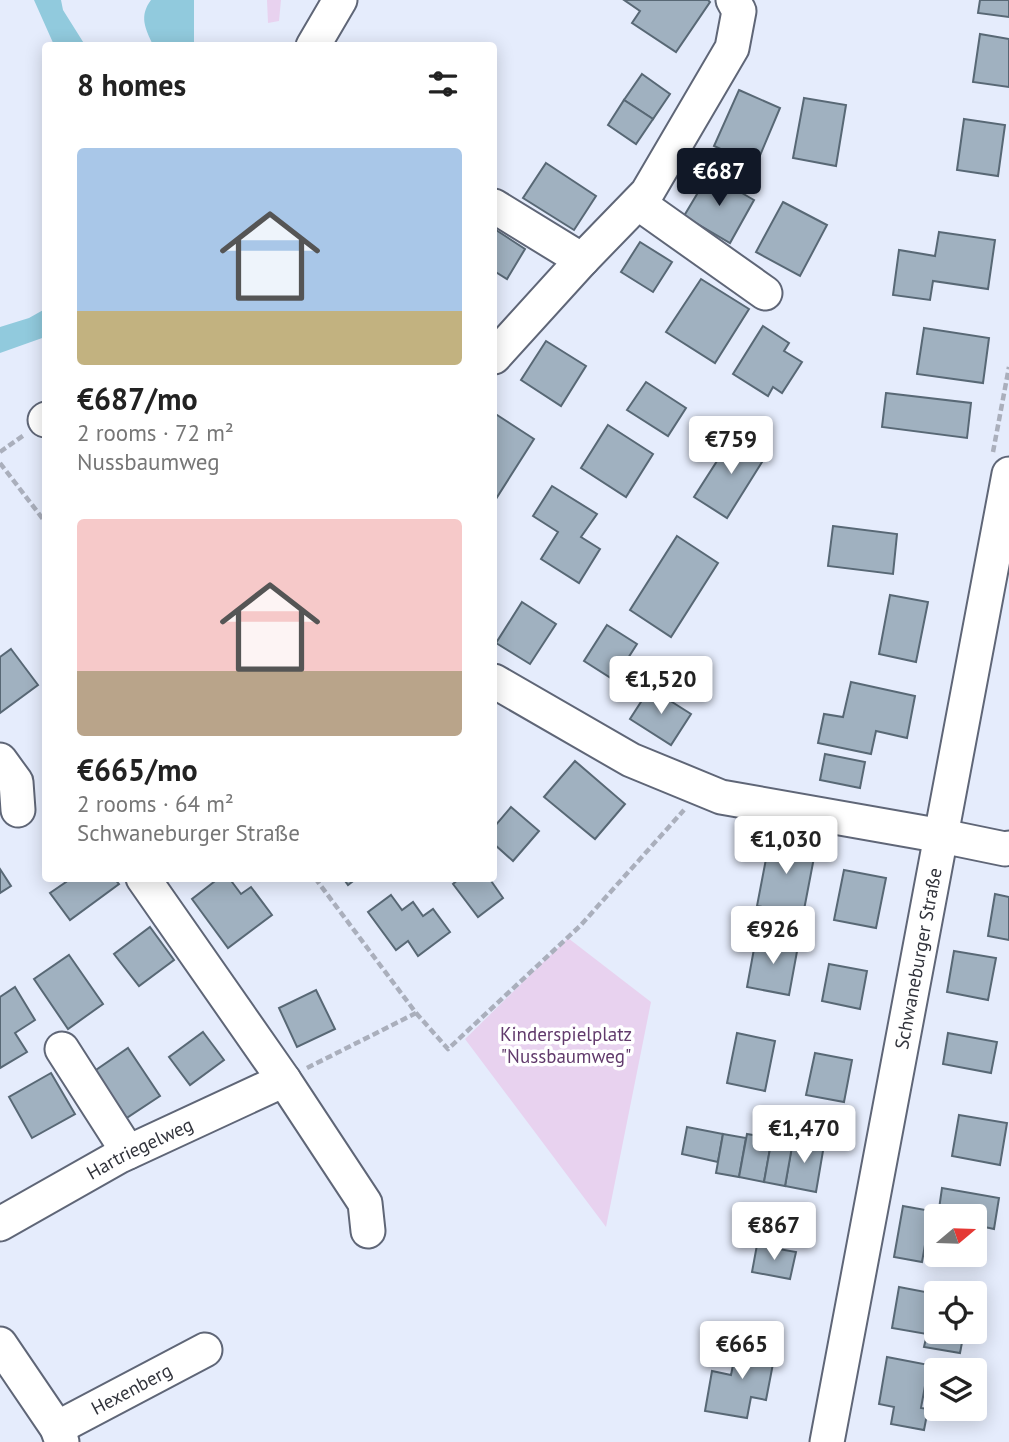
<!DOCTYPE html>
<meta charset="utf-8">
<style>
body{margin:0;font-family:"PT Sans",sans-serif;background:#f6f6f6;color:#222;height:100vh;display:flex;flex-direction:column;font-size:26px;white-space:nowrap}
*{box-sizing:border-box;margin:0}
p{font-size:23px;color:#767676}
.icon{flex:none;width:38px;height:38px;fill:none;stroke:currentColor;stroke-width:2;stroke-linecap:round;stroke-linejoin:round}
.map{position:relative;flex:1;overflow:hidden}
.sheet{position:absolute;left:42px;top:42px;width:455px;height:840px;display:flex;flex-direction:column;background:#fff;border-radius:7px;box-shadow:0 4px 18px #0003}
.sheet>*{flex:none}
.needle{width:46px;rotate:71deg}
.buttons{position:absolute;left:924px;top:1204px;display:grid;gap:14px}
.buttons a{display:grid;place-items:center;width:63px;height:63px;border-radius:7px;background:#fff;box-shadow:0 4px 18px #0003;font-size:35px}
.price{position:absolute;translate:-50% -60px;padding:0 16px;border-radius:7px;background:#fff;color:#222;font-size:23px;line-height:46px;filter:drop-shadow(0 2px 4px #0008)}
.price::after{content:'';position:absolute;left:50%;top:42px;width:21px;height:16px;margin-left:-10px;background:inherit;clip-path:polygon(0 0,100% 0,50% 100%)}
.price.selected{background:#111827;color:#fff}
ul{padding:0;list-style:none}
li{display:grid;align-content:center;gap:14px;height:371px;padding:0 35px}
li span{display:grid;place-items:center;height:217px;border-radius:7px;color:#555}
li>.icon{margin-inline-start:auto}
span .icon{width:126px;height:126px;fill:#fffc;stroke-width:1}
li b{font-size:30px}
h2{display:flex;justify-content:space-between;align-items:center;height:84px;padding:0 35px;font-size:30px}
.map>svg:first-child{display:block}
.green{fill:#e8d2ef}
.water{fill:#91cadd}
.building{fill:#a0b1c0;stroke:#586875;stroke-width:2}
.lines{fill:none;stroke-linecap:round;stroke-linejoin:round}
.minor-casing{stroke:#5f6677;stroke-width:37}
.path{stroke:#aaafbc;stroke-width:4.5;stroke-dasharray:7 3.5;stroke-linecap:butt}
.minor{stroke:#fff;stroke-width:33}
.labels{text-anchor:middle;stroke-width:7;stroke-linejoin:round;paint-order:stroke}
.street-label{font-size:19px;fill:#31333b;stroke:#fff}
.park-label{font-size:19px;fill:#613a6c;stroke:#fff}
</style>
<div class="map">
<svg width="1009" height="1442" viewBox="0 0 1009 1442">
<rect width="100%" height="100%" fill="#e5ecfc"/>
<!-- green -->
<g class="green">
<polygon points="267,0 281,0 279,21 268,23"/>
<polygon points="568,938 651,1002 606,1227 465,1039"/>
</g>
<!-- water -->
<g class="water">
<polygon points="34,0 61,0 63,10 85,45 54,45"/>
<path d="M151,0H194V45H153C145,28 139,16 151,0Z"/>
<polygon points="45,309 45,337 0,353 0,327 29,318"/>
</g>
<!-- building -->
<g class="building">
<polygon points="624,0 708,0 710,2 676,52 632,23 640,11"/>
<polygon points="980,0 1009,0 1009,17 978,13"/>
<polygon points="980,34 1009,39 1009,87 973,82"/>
<polygon points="642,74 670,94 653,119 624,100"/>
<polygon points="739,90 780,108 756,165 714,146"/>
<polygon points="804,98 846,105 836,166 793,158"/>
<polygon points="624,100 653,119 636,144 608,125"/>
<polygon points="964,119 1005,125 998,176 957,170"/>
<polygon points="546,163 596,196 574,230 523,198"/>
<polygon points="709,174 754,200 730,243 684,216"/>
<polygon points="783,202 827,225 800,276 756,252"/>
<polygon points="496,230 525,249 507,279 494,271 494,234"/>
<polygon points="939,232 995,240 988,289 933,281 930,300 893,295 899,250 935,256"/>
<polygon points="640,242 672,262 653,292 621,272"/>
<polygon points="701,279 749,309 715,363 666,332"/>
<polygon points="763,326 789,343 784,351 802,362 782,393 773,387 768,396 733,374"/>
<polygon points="924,328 989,338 983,383 917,374"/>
<polygon points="546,341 586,366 561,406 521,380"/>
<polygon points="646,382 686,408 668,436 627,410"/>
<polygon points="886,393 971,403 967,438 882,427"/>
<polygon points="494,413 534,439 494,502"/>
<polygon points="608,425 653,454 626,497 581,468"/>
<polygon points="735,433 767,454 727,518 694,497"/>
<polygon points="552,486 597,514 581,537 600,549 579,583 541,559 558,532 533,516"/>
<polygon points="833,526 897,534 893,574 828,566"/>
<polygon points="677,536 718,563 671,637 630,610"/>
<polygon points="890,595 928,602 916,662 879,654"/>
<polygon points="522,602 556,624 530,664 496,643"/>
<polygon points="607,625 637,644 614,680 584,661"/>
<polygon points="11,649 38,685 0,713 0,657"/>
<polygon points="851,682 915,696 907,738 876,731 871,754 818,743 824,714 843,717"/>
<polygon points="650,688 691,714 671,745 630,719"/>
<polygon points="825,754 865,762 860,788 820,780"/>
<polygon points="575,761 625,804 595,839 544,797"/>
<polygon points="511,807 539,831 513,861 494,844 494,827"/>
<polygon points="770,838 816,847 803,915 757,906"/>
<polygon points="0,869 11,886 0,893"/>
<polygon points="844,870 886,878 876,928 834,920"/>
<polygon points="63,878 114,878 119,884 70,920 50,893 66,882"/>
<polygon points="219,878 229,878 241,894 251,887 272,915 228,948 192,899"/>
<polygon points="343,878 357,878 348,885"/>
<polygon points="460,878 489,878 503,898 478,917 453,884"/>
<polygon points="995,894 1009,897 1009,940 988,936"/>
<polygon points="391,895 402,910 413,902 423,916 433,909 450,932 418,956 408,941 396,950 368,912"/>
<polygon points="150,927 174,960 139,986 114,954"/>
<polygon points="756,938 798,946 789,995 747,987"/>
<polygon points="954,951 996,958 988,1000 947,992"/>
<polygon points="69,955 103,1004 68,1029 34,979"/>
<polygon points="829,964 867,971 860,1009 822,1001"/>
<polygon points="15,987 35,1020 15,1033 27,1052 0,1068 0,997"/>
<polygon points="316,990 335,1029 297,1047 279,1008"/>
<polygon points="203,1032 224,1060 190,1085 169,1057"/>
<polygon points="737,1033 775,1041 765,1091 727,1083"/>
<polygon points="948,1033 997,1042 991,1073 943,1064"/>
<polygon points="128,1048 160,1096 125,1119 93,1072"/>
<polygon points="815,1053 852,1060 844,1102 806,1095"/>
<polygon points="51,1073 75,1114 32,1138 9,1097"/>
<polygon points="959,1115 1007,1123 1000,1165 952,1156"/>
<polygon points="687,1127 723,1134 718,1162 682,1154"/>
<polygon points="723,1134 746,1138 739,1177 716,1173"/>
<polygon points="747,1134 772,1138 764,1182 739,1177"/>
<polygon points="793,1139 824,1145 816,1192 785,1186"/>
<polygon points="771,1143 792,1147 785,1186 764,1182"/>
<polygon points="942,1188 999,1198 994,1229 975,1225 975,1216 938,1216"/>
<polygon points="903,1206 931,1211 922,1262 894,1257"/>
<polygon points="757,1245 796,1252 790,1279 752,1272"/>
<polygon points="899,1287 936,1294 936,1332 964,1332 960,1353 924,1347 927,1334 892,1328"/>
<polygon points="738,1340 776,1348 766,1400 751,1397 747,1418 705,1411 712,1371 731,1375"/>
<polygon points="887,1357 934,1366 930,1387 925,1386 921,1408 928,1409 924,1430 891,1424 894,1407 879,1404"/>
</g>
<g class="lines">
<!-- minor casing -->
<g class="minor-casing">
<g id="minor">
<polyline points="313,46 340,0"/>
<polyline points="638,203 765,293"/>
<polyline points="494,206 582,260 494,357"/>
<polyline points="582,260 647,193 732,48 739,11 733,0"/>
<polyline points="45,420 46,419"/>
<polyline points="494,681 631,760 721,797 942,836 1005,849 1009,848"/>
<polyline points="0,760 16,782 18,810"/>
<polyline points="143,878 284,1080"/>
<polyline points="62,1049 128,1152"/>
<path id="s1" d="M0,1224L120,1156L284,1080L365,1203L368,1231"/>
<polyline points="0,1344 57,1428 62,1442"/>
<path id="s2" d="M57,1428L205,1350"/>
<path id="s3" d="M827,1442L1009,474"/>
</g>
</g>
<!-- path -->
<g class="path">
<polyline points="0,452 24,435"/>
<polyline points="993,452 1009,367"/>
<polyline points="0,463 46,523"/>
<polyline points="416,1013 448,1049 580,926 684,810"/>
<polyline points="307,1068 416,1013 315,878"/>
</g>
<!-- minor -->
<use href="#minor" class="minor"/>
</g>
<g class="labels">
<!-- street labels -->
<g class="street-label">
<text dy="7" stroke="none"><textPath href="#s3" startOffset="492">Schwaneburger Straße</textPath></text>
<text dy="7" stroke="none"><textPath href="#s1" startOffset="159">Hartriegelweg</textPath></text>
<text dy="7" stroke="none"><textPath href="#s2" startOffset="84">Hexenberg</textPath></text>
</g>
<!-- park labels -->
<g class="park-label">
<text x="566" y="1041">Kinderspielplatz<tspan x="566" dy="22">"Nussbaumweg"</tspan></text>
</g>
</g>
</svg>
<div class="buttons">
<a><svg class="needle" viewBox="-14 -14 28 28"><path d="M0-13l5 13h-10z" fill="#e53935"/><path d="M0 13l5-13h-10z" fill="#767676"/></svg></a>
<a><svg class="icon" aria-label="locate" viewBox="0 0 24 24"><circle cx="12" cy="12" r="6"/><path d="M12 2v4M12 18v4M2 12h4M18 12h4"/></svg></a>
<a><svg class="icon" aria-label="layers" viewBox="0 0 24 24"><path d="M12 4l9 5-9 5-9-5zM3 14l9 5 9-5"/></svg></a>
</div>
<b class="price selected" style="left:719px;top:208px">€687</b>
<b class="price" style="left:731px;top:476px">€759</b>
<b class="price" style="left:661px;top:716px">€1,520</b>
<b class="price" style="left:786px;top:876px">€1,030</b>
<b class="price" style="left:773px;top:966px">€926</b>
<b class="price" style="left:804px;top:1165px">€1,470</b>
<b class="price" style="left:774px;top:1262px">€867</b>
<b class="price" style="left:742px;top:1381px">€665</b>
<section class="sheet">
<h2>8 homes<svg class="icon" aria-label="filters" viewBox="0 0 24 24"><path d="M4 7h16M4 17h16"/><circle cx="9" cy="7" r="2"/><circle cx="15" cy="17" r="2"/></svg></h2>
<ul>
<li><span style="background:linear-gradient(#a9c7e8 75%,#c2b280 0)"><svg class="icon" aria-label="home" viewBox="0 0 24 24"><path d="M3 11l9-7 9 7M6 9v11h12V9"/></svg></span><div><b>€687/mo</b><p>2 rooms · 72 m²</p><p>Nussbaumweg</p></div></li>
<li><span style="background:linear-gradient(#f6c9c9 70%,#b9a48a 0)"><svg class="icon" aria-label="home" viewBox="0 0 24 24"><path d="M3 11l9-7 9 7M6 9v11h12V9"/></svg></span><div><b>€665/mo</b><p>2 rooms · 64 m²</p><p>Schwaneburger Straße</p></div></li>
</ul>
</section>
</div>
